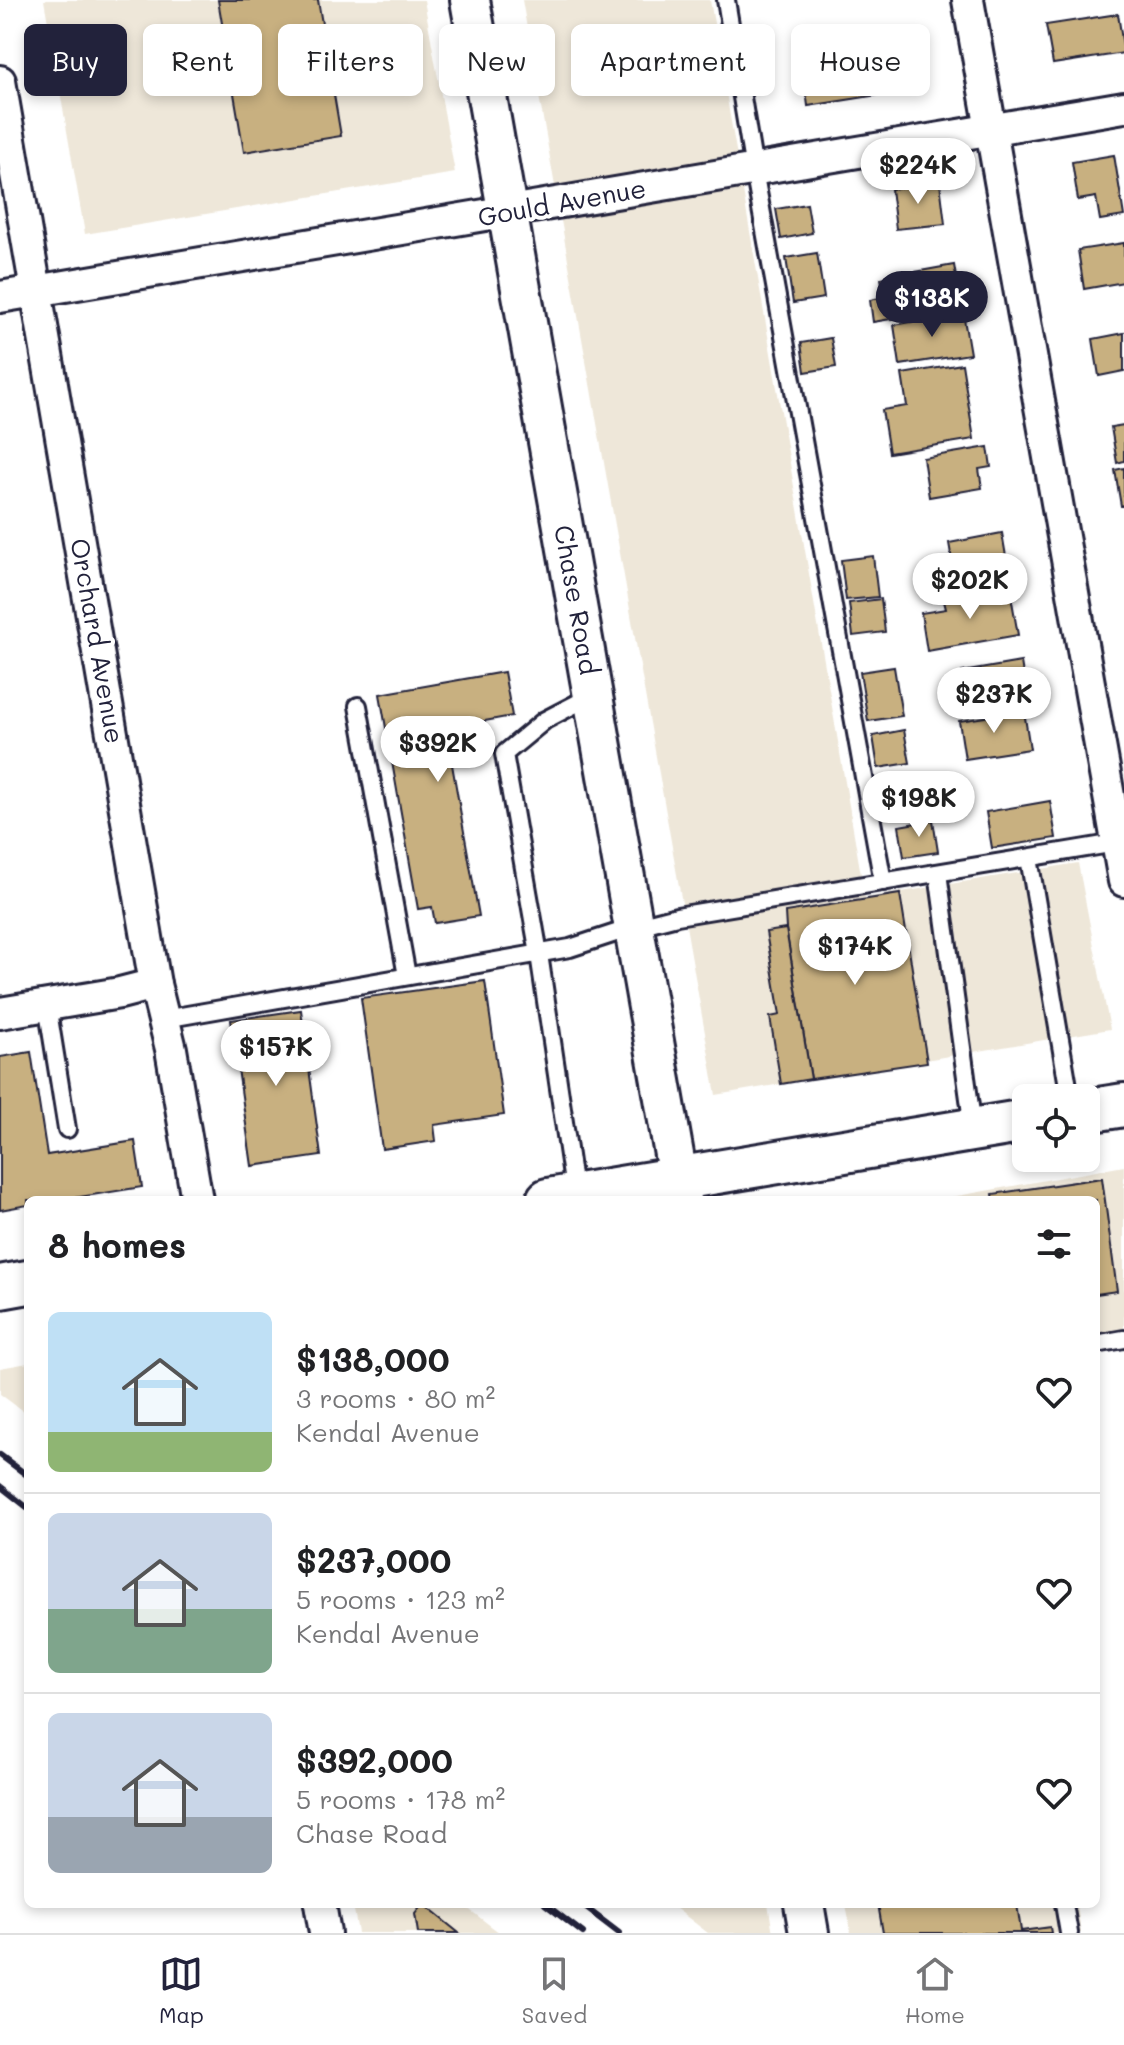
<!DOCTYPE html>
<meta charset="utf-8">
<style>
body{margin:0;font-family:Mali,sans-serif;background:#f6f6f6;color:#202124;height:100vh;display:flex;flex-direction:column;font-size:30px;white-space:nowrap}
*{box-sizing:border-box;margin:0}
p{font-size:26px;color:#757577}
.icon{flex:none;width:44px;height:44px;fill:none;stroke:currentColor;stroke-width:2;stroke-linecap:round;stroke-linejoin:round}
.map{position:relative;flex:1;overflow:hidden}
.side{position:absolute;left:24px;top:1196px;width:1076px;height:712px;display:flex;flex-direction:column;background:#fff;border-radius:12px;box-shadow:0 4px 12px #0003}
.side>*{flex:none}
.banner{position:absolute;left:24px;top:24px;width:1076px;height:72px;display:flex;gap:16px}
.buttons{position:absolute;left:1012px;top:1084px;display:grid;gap:16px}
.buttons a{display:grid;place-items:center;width:88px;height:88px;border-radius:12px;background:#fff;box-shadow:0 4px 12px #0003;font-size:40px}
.price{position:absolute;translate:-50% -68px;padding:0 18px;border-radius:28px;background:#fff;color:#222;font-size:26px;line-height:52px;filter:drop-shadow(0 2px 4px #0008)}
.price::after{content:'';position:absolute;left:50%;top:48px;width:24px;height:18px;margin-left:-12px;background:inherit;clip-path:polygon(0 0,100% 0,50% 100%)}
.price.selected{background:#22223b;color:#fff}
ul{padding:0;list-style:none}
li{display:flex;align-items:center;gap:24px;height:200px;padding:0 24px}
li+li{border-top:2px solid #e0e0e0}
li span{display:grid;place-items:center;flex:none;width:224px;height:160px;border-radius:12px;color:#555}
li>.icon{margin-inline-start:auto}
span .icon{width:96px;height:96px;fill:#fffc;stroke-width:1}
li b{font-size:34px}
h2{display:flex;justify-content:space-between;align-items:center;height:96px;padding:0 24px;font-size:34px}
.chip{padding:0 28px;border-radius:12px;background:#fff;box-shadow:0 4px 12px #0003;font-size:28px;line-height:72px}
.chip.selected{background:#22223b;color:#fff}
.tabs{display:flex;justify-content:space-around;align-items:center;height:112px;border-top:2px solid #e0e0e0;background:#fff;font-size:22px;color:#757577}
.tabs a{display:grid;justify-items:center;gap:4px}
.tabs .selected{color:#22223b}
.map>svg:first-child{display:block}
.built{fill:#eee7d9}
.building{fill:#c8b080;stroke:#22223b;stroke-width:2}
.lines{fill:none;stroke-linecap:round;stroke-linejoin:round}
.service-casing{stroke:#22223b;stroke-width:22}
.minor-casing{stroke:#22223b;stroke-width:36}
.tertiary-casing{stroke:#22223b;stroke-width:44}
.secondary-casing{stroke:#22223b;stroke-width:48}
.service{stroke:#fff;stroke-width:16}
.minor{stroke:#fff;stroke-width:30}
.tertiary{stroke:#fff;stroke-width:38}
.secondary{stroke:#fff;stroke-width:42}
.rail{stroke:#22223b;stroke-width:6}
.labels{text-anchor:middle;stroke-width:8;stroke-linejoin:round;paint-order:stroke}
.street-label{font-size:26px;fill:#22223b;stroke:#fff}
</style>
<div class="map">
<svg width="1124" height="1933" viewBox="0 0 1124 1933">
<rect width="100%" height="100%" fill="#fff"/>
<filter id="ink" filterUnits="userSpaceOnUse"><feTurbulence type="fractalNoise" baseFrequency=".0125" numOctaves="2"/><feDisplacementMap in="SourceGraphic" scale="16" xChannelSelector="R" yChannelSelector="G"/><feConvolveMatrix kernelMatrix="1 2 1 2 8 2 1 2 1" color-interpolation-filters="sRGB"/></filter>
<g filter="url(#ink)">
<!-- built -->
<g class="built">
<polygon points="44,0 424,0 455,173 85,234"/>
<polygon points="522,0 710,0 865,898 1078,863 1110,1029 716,1095"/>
<polygon points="1124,1166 1124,1333 1096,1337 1096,1200 935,1200"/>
<polygon points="28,1363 28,1415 0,1394 0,1368"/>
<polygon points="353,1904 462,1904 500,1933 358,1933"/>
<polygon points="670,1904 768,1904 773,1933 708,1933"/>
<polygon points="846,1904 1077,1904 1081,1933 851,1933"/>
</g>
<!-- building -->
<g class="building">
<polygon points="218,0 318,0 341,136 244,152"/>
<polygon points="1118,14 1124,53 1053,64 1046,25"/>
<polygon points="909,49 916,89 808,106 804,74 826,71 825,62"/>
<polygon points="1114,155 1124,216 1100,220 1096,197 1078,200 1072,162"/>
<polygon points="940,183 945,224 896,229 891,189"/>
<polygon points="807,204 812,233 781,239 776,209"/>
<polygon points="1124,243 1124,282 1084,289 1078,250"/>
<polygon points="817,253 824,298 793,303 786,258"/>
<polygon points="954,265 961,307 873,322 870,300 884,297 881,278"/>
<polygon points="963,313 970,354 900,365 894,325"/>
<polygon points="1124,333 1124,371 1099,376 1093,339"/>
<polygon points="831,338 836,367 805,372 801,343"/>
<polygon points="962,364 974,439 889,453 882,410 907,406 902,374"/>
<polygon points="1124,425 1124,461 1117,463 1111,427"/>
<polygon points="988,447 991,467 979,469 982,488 929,497 923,458"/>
<polygon points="1124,468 1124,506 1121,506 1115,470"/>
<polygon points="1002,533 1009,574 956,583 949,543"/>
<polygon points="873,556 878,597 846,600 841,560"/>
<polygon points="1010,590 1018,635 927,651 921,613 946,609 944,601"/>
<polygon points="881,599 885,632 853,636 849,603"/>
<polygon points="1021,662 1027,698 968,709 962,672"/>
<polygon points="894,667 902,716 868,721 860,672"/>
<polygon points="504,672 512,716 458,726 448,742 479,916 435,923 432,907 418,909 380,694"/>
<polygon points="1024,711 1030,749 965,759 959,721"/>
<polygon points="904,730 910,763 878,768 873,736"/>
<polygon points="1050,801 1056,838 992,848 986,812"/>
<polygon points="933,820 938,852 904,857 899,826"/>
<polygon points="900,894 927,1062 811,1079 786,929 785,912"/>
<polygon points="786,929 811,1079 781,1084 770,1017 780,1015 766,932"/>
<polygon points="485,981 504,1115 434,1125 436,1141 382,1149 361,998"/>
<polygon points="301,1010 321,1156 252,1166 231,1020"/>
<polygon points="31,1052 47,1155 135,1141 142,1187 61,1200 28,1200 28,1205 0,1210 0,1057"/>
<polygon points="1102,1178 1117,1291 1096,1294 1096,1200 994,1200 993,1194"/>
<polygon points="423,1904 459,1933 418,1933 415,1914"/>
<polygon points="878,1904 1017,1904 1021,1931 1050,1927 1051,1933 883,1933"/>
</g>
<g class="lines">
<!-- service casing -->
<g class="service-casing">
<g id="service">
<polyline points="726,0 754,170 883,882"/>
<polyline points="358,706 407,976"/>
<polyline points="1029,858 1070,1098"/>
<polyline points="938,873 973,1128"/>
<polyline points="47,1005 67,1129"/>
<polyline points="164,1019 570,948 634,927 677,916 1122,842"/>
<polyline points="575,1196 539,954 504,754 545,720 593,695"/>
<polyline points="1096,1344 1124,1339"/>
<polyline points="1064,1904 1069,1933"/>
</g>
</g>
<!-- minor casing -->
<g class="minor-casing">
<g id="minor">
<polyline points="968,0 1124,881"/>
<polyline points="0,81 155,984 171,1049 197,1200"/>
<polyline points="0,297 1124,107"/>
<polyline points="0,1013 120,993 155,984"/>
<polyline points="320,1904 325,1933"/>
</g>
</g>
<!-- tertiary casing -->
<g class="tertiary-casing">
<g id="tertiary">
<polyline points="470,0 682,1200"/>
<polyline points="804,1904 809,1933"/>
</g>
</g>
<!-- secondary casing -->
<g class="secondary-casing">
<g id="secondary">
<polyline points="1086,1111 1124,1105"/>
<polyline points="548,1200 1026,1121"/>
<polyline points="0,1287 28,1282"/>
</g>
</g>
<!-- service -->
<use href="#service" class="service"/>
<!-- minor -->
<use href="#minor" class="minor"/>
<!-- tertiary -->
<use href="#tertiary" class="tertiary"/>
<!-- secondary -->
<use href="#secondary" class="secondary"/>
<!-- rail -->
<g class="rail">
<polyline points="0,1455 28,1476"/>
<polyline points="0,1486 28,1508"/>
<polyline points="545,1904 583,1933"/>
<polyline points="581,1904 619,1933"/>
</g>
</g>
</g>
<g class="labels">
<!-- street labels -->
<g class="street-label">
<text transform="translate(562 203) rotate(-10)" y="9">Gould Avenue</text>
<text transform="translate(576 600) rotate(80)" y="9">Chase Road</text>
<text transform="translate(97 641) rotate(80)" y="9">Orchard Avenue</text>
</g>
</g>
</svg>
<div class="buttons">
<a><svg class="icon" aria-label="locate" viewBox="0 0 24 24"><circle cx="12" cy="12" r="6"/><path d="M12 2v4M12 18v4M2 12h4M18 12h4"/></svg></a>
</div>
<b class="price" style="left:918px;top:206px">$224K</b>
<b class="price selected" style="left:932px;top:339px">$138K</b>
<b class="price" style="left:970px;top:621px">$202K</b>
<b class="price" style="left:994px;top:735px">$237K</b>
<b class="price" style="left:438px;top:784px">$392K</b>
<b class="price" style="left:919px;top:839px">$198K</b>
<b class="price" style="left:855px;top:987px">$174K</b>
<b class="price" style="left:276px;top:1088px">$157K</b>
<div class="banner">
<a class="chip selected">Buy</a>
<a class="chip">Rent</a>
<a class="chip">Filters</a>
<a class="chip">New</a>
<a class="chip">Apartment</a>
<a class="chip">House</a>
</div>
<section class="side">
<h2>8 homes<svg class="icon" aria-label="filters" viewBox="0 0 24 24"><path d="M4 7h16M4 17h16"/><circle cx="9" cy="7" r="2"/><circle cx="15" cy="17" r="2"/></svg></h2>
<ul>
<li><span style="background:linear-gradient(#bfe0f5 75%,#8fb573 0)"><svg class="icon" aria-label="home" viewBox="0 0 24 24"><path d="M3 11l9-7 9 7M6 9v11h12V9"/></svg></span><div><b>$138,000</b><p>3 rooms · 80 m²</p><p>Kendal Avenue</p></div><svg class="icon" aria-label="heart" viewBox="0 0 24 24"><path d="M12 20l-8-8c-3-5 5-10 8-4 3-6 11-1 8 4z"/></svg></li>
<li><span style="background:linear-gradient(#c9d6e8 60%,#7fa58c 0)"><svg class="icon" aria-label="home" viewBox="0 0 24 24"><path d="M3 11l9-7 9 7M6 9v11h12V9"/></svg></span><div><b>$237,000</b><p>5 rooms · 123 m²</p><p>Kendal Avenue</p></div><svg class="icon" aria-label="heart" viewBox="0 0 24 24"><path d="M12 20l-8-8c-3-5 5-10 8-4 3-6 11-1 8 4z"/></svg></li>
<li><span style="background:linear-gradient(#c9d6e8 65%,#9aa5b1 0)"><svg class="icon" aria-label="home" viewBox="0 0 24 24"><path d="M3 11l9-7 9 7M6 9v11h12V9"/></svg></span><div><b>$392,000</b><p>5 rooms · 178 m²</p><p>Chase Road</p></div><svg class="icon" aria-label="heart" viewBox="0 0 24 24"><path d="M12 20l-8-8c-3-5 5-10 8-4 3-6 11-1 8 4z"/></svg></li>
</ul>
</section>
</div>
<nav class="tabs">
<a class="selected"><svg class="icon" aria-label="map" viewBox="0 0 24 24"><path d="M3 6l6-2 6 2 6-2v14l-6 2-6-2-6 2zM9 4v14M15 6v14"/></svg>Map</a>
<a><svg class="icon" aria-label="saved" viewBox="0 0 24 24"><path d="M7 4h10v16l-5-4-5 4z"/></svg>Saved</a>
<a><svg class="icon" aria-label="home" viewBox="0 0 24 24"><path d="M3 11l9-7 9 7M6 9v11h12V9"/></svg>Home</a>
</nav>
